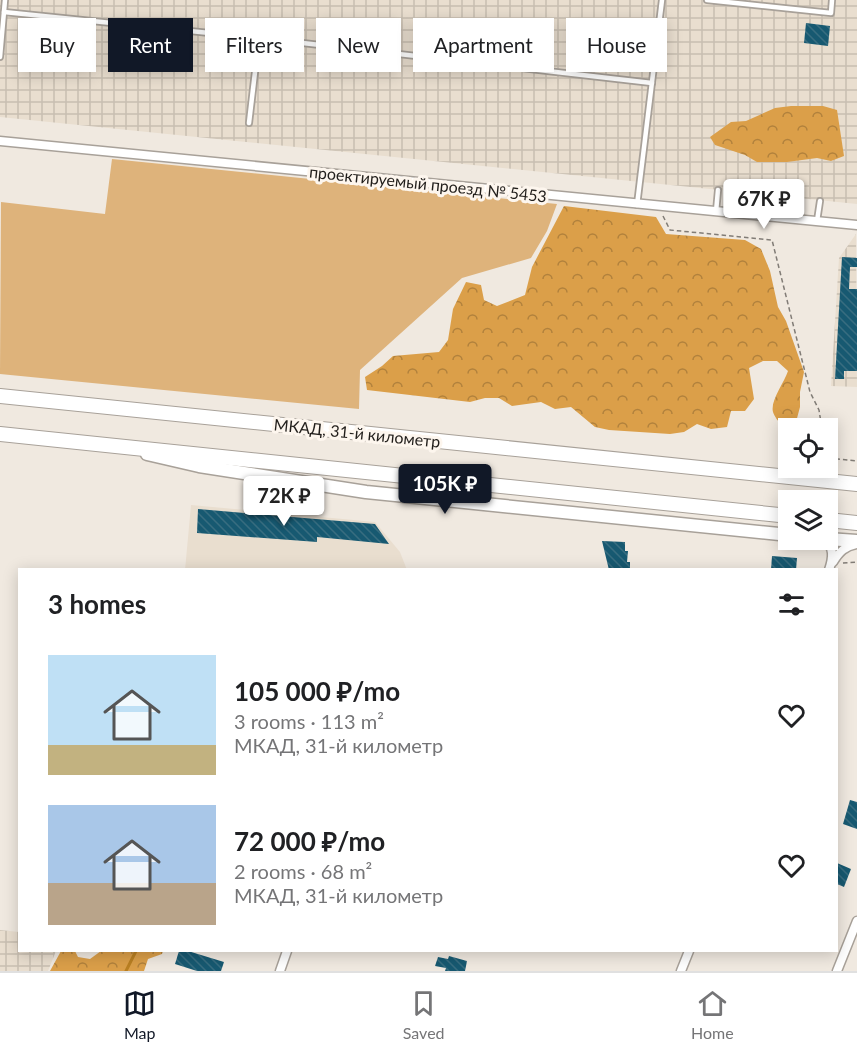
<!DOCTYPE html>
<meta charset="utf-8">
<style>
body{margin:0;font-family:Lato,sans-serif;background:#f6f6f6;color:#202124;height:100vh;display:flex;flex-direction:column;font-size:22px;white-space:nowrap}
*{box-sizing:border-box;margin:0}
p{font-size:20px;color:#757577}
.icon{flex:none;width:33px;height:33px;fill:none;stroke:currentColor;stroke-width:2;stroke-linecap:round;stroke-linejoin:round}
.map{position:relative;flex:1;overflow:hidden}
.side{position:absolute;left:18px;top:568px;width:820px;height:384px;display:flex;flex-direction:column;background:#fff;border-radius:0px;box-shadow:0 3px 15px #0003}
.side>*{flex:none}
.guide{position:absolute;left:18px;top:18px;width:822px;height:54px;display:flex;gap:12px}
.controls{position:absolute;left:778px;top:418px;display:grid;gap:12px}
.controls a{display:grid;place-items:center;width:60px;height:60px;border-radius:0px;background:#fff;box-shadow:0 3px 15px #0003;font-size:30px}
.price{position:absolute;translate:-50% -51px;padding:0 14px;border-radius:6px;background:#fff;color:#222;font-size:20px;line-height:39px;filter:drop-shadow(0 2px 3px #0008)}
.price::after{content:'';position:absolute;left:50%;top:36px;width:18px;height:14px;margin-left:-9px;background:inherit;clip-path:polygon(0 0,100% 0,50% 100%)}
.price.selected{background:#111827;color:#fff}
ul{padding:0;list-style:none}
li{display:flex;align-items:center;gap:18px;height:150px;padding:0 30px}
li span{display:grid;place-items:center;flex:none;width:168px;height:120px;border-radius:0px;color:#555}
li>.icon{margin-inline-start:auto}
span .icon{width:72px;height:72px;fill:#fffc;stroke-width:1}
li b{font-size:26px}
h2{display:flex;justify-content:space-between;align-items:center;height:72px;padding:0 30px;font-size:26px}
.pill{padding:0 21px;border-radius:0px;background:#fff;box-shadow:0 3px 15px #0003;font-size:21px;line-height:54px}
.pill.selected{background:#111827;color:#fff}
.tab-bar{display:flex;justify-content:space-around;align-items:center;height:84px;border-top:2px solid #e0e0e0;background:#fff;font-size:16px;color:#757577}
.tab-bar a{display:grid;justify-items:center;gap:3px}
.tab-bar .selected{color:#111827}
.map>svg:first-child{display:block}
.built{fill:#e9decf}
.industrial{fill:url(#industrial-grid)}
.green{fill:#deb37b}
.forest{fill:url(#forest-crowns)}
.lines{fill:none;stroke-linecap:round;stroke-linejoin:round}
.stream{stroke:#b97f22;stroke-width:3}
.building{fill:url(#building-back-hatch)}
.service-casing{stroke:#a8a199;stroke-width:8}
.minor-casing{stroke:#a8a199;stroke-width:11}
.secondary-casing{stroke:#a8a199;stroke-width:15}
.trunk-casing{stroke:#a8a199;stroke-width:16}
.path{stroke:#817c76;stroke-width:1.5;stroke-dasharray:4.5 3;stroke-linecap:butt}
.service{stroke:#fff;stroke-width:4.5}
.minor{stroke:#fff;stroke-width:8}
.secondary{stroke:#fff;stroke-width:12}
.trunk{stroke:#fff;stroke-width:14}
.labels{text-anchor:middle;stroke-width:6;stroke-linejoin:round;paint-order:stroke}
.street-label{font-size:16px;fill:#211e1b;stroke:#fdf6ee}
</style>
<div class="map">
<svg width="857" height="971" viewBox="0 0 857 971">
<defs>
<pattern id="industrial-grid" width="8" height="8" patternUnits="userSpaceOnUse" patternTransform="scale(1.5)"><rect width="8" height="8" fill="#e9decf"/><path d="M0 4h8M4 0v8" fill="none" stroke="#c8beb1"/></pattern>
<pattern id="forest-crowns" width="20" height="18" patternUnits="userSpaceOnUse" patternTransform="scale(1.5)"><rect width="20" height="18" fill="#db9f49"/><path d="M2 6a3 3 0 1 1 6 0M12 15a3 3 0 1 1 6 0" fill="none" stroke="#b1813c"/></pattern>
<pattern id="building-back-hatch" width="6" height="6" patternUnits="userSpaceOnUse" patternTransform="scale(1.5)"><rect width="6" height="6" fill="#175971"/><path d="M-1 5l2 2M0 0l6 6M5-1l2 2" fill="none" stroke="#386d80"/></pattern>
</defs>
<rect width="100%" height="100%" fill="#f0e9e0"/>
<!-- built -->
<polygon class="built" points="191,505 375,522 400,552 407,570 185,570"/>
<!-- industrial -->
<g class="industrial">
<polygon points="0,0 857,0 857,204 0,117"/>
<polygon points="856,234 857,387 831,386 839,258"/>
<polygon points="0,930 19,932 20,951 56,951 48,971 0,971"/>
</g>
<!-- green -->
<polygon class="green" points="112,159 557,204 547,231 531,258 462,278 360,370 359,409 0,374 1,202 105,214"/>
<!-- forest -->
<g class="forest">
<polygon points="791,106 823,106 837,110 844,156 831,161 817,158 787,162 757,162 745,155 715,145 710,137 731,122 746,121 775,108"/>
<path d="M564,206L656,217L666,234L745,240L761,249L770,271L778,307L786,321L804,372L800,392V407L796,422L781,425C779,422 774,416 773,412C770,401 784,383 788,371L777,361H763L749,368L754,399L745,411H731L727,427L711,429L697,424L684,432L670,434L609,430L595,427L571,407L555,409L541,402L512,406L499,398H485L470,402L367,390L365,377L382,366L393,356L439,352L448,340L453,309L466,282L481,285L484,300L497,306L525,295L532,267Z"/>
<polygon points="61,951 75,951 78,957 90,959 101,951 163,951 162,954 148,959 144,971 50,971"/>
</g>
<g class="lines">
<!-- stream -->
<polyline class="stream" points="126,971 136,951"/>
</g>
<!-- building -->
<g class="building">
<polygon points="806,23 830,26 828,46 804,43"/>
<polygon points="842,257 857,258 857,267 850,267 849,289 857,289 857,371 844,371 844,379 835,379"/>
<polygon points="198,509 375,524 389,544 317,537 317,542 197,533"/>
<polygon points="602,541 625,542 625,551 628,551 627,562 630,562 630,570 609,570"/>
<polygon points="772,556 797,558 796,570 771,570"/>
<polygon points="850,800 857,802 857,829 843,824"/>
<polygon points="837,863 851,869 844,887 837,884"/>
<polygon points="179,951 188,951 224,962 221,971 197,971 175,964"/>
<polygon points="449,956 467,961 465,971 445,971 446,968 435,966 438,957 448,959"/>
</g>
<g class="lines">
<!-- service casing -->
<g class="service-casing">
<g id="service">
<polyline points="707,0 831,13 832,0"/>
<polyline points="4,12 259,38 652,83"/>
<polyline points="0,57 5,0"/>
<polyline points="249,123 259,38"/>
<polyline points="637,205 662,0"/>
<polyline points="716,212 718,190"/>
<polyline points="817,221 820,201"/>
</g>
</g>
<!-- minor casing -->
<g class="minor-casing">
<g id="minor">
<polyline points="0,141 857,225"/>
<path d="M823,540C835,546 833,558 829,570"/>
<path d="M833,562C839,552 845,546 857,544"/>
<polyline points="280,971 287,951"/>
<polyline points="681,971 689,951"/>
<polyline points="837,971 857,921"/>
</g>
</g>
<!-- secondary casing -->
<g class="secondary-casing">
<g id="secondary">
<polyline points="147,454 199,466 366,492 789,535"/>
<polyline points="828,539 857,541"/>
</g>
</g>
<!-- trunk casing -->
<g class="trunk-casing">
<g id="trunk">
<polyline points="0,396 857,484"/>
<polyline points="0,434 789,516"/>
<polyline points="828,520 857,523"/>
</g>
</g>
<!-- path -->
<g class="path">
<polyline points="663,216 670,230 772,240 810,392 819,410 822,429"/>
<polyline points="828,458 857,461"/>
<polyline points="843,563 857,562"/>
</g>
<!-- service -->
<use href="#service" class="service"/>
<!-- minor -->
<use href="#minor" class="minor"/>
<!-- secondary -->
<use href="#secondary" class="secondary"/>
<!-- trunk -->
<use href="#trunk" class="trunk"/>
</g>
<g class="labels">
<!-- street labels -->
<g class="street-label">
<text transform="translate(428 184) rotate(6)" y="6">проектируемый проезд № 5453</text>
<text transform="translate(357 433) rotate(6)" y="6">МКАД, 31-й километр</text>
</g>
</g>
</svg>
<div class="controls">
<a><svg class="icon" aria-label="locate" viewBox="0 0 24 24"><circle cx="12" cy="12" r="6"/><path d="M12 2v4M12 18v4M2 12h4M18 12h4"/></svg></a>
<a><svg class="icon" aria-label="layers" viewBox="0 0 24 24"><path d="M12 4l9 5-9 5-9-5zM3 14l9 5 9-5"/></svg></a>
</div>
<b class="price" style="left:764px;top:230px">67K ₽</b>
<b class="price selected" style="left:445px;top:515px">105K ₽</b>
<b class="price" style="left:284px;top:527px">72K ₽</b>
<div class="guide">
<a class="pill">Buy</a>
<a class="pill selected">Rent</a>
<a class="pill">Filters</a>
<a class="pill">New</a>
<a class="pill">Apartment</a>
<a class="pill">House</a>
</div>
<section class="side">
<h2>3 homes<svg class="icon" aria-label="filters" viewBox="0 0 24 24"><path d="M4 7h16M4 17h16"/><circle cx="9" cy="7" r="2"/><circle cx="15" cy="17" r="2"/></svg></h2>
<ul>
<li><span style="background:linear-gradient(#bfe0f5 75%,#c2b280 0)"><svg class="icon" aria-label="home" viewBox="0 0 24 24"><path d="M3 11l9-7 9 7M6 9v11h12V9"/></svg></span><div><b>105 000 ₽/mo</b><p>3 rooms · 113 m²</p><p>МКАД, 31-й километр</p></div><svg class="icon" aria-label="heart" viewBox="0 0 24 24"><path d="M12 20l-8-8c-3-5 5-10 8-4 3-6 11-1 8 4z"/></svg></li>
<li><span style="background:linear-gradient(#a9c7e8 65%,#b9a48a 0)"><svg class="icon" aria-label="home" viewBox="0 0 24 24"><path d="M3 11l9-7 9 7M6 9v11h12V9"/></svg></span><div><b>72 000 ₽/mo</b><p>2 rooms · 68 m²</p><p>МКАД, 31-й километр</p></div><svg class="icon" aria-label="heart" viewBox="0 0 24 24"><path d="M12 20l-8-8c-3-5 5-10 8-4 3-6 11-1 8 4z"/></svg></li>
</ul>
</section>
</div>
<nav class="tab-bar">
<a class="selected"><svg class="icon" aria-label="map" viewBox="0 0 24 24"><path d="M3 6l6-2 6 2 6-2v14l-6 2-6-2-6 2zM9 4v14M15 6v14"/></svg>Map</a>
<a><svg class="icon" aria-label="saved" viewBox="0 0 24 24"><path d="M7 4h10v16l-5-4-5 4z"/></svg>Saved</a>
<a><svg class="icon" aria-label="home" viewBox="0 0 24 24"><path d="M3 11l9-7 9 7M6 9v11h12V9"/></svg>Home</a>
</nav>
